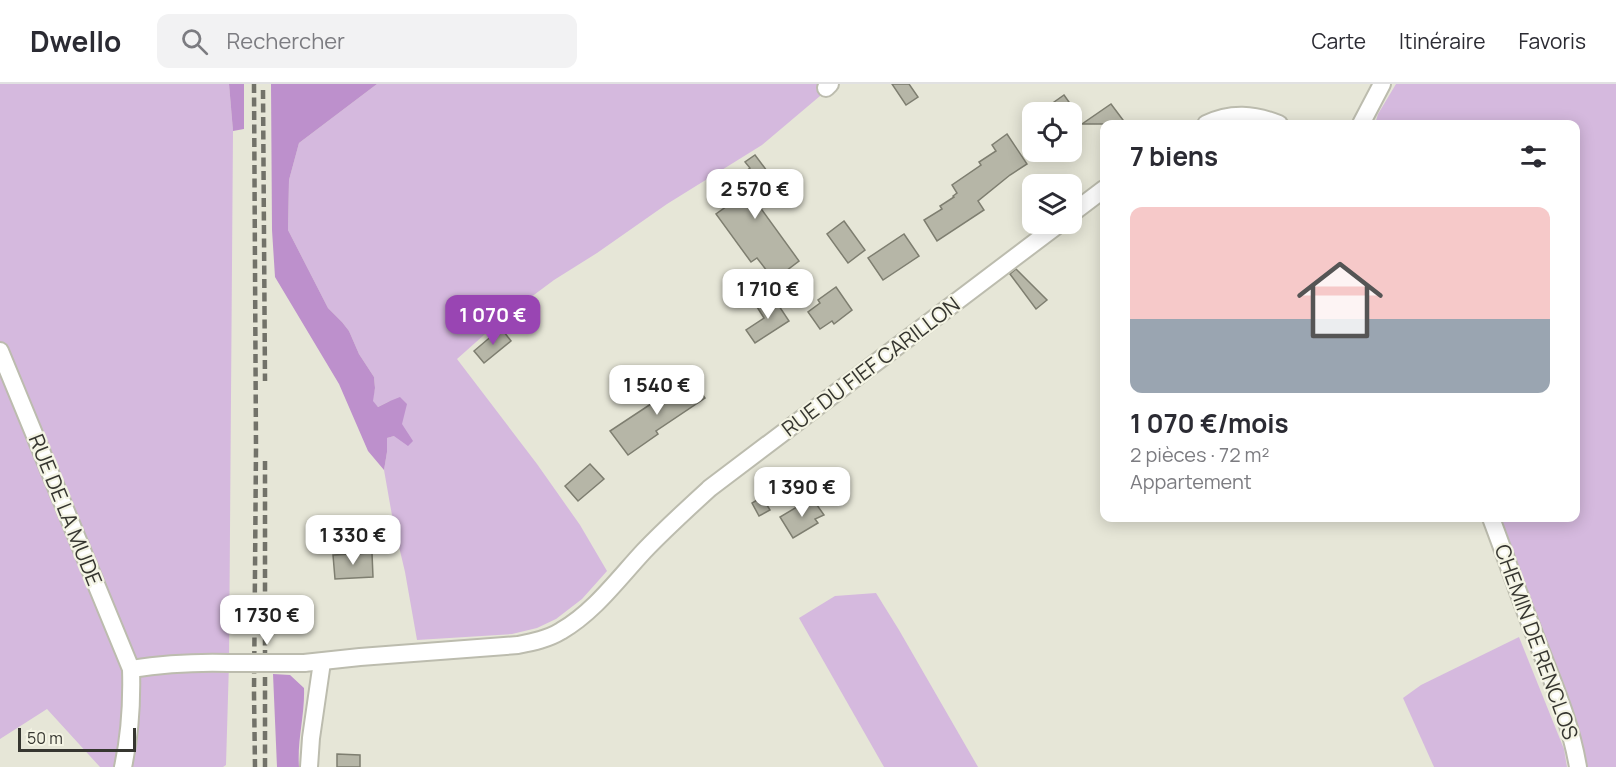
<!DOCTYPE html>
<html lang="fr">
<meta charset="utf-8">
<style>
body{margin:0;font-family:Manrope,sans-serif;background:#f2f2f3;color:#2b2b33;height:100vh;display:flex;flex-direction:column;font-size:22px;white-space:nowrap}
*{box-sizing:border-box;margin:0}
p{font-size:20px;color:#7c7c81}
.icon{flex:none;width:33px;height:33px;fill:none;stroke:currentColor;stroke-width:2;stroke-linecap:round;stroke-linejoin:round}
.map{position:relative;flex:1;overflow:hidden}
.side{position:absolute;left:1100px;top:36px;width:480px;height:402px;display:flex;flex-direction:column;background:#fff;border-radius:12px;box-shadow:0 3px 15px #0003}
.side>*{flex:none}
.controls{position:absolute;left:1022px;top:18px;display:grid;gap:12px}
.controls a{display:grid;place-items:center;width:60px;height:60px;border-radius:12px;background:#fff;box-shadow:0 3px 15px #0003;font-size:30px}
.scale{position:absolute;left:18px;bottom:15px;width:118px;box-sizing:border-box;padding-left:6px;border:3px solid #363630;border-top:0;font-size:16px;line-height:21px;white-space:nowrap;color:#363630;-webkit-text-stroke:4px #f4f4e4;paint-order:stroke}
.price{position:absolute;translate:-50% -51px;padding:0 14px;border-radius:12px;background:#fff;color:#222;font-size:20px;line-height:39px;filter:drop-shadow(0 2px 3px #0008)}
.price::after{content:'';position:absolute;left:50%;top:36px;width:18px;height:14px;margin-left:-9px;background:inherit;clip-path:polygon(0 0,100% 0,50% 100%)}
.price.on{background:#9945b3;color:#fff}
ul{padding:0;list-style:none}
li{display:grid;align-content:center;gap:12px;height:318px;padding:0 30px}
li+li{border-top:2px solid #e1e1e2}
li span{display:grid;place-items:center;height:186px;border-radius:12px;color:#555}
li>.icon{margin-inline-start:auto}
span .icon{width:108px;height:108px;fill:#fffc;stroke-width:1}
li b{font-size:26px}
h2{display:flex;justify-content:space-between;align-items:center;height:72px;padding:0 30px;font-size:26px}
header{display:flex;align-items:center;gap:36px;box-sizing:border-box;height:84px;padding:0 30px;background:#fff;border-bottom:2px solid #e1e1e2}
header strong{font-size:28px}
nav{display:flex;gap:33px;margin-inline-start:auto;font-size:21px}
.search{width:420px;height:54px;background:#f2f2f3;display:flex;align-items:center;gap:15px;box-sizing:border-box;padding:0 21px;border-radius:12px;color:#7c7c81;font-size:22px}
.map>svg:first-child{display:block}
.green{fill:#d5b9de}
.forest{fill:#bd90cc}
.building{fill:#b6b6a7;stroke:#7e7e70;stroke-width:1.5}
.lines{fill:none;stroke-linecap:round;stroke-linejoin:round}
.minor-casing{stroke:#bcbcae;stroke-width:20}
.minor{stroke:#fff;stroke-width:16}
.rail{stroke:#727269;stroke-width:4.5;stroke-dasharray:9 4.5;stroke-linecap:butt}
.minor-bridge-casing{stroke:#bcbcae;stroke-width:20;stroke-linecap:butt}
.minor-bridge{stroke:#fff;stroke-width:16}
.labels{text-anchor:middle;stroke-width:4.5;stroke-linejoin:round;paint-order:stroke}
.street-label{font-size:21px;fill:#363630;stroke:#f4f4e4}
</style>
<header>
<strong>Dwello</strong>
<div class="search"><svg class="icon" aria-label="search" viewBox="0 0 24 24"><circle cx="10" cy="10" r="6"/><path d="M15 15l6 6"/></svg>Rechercher</div>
<nav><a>Carte</a><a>Itinéraire</a><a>Favoris</a></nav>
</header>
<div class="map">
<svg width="1616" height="683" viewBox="0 0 1616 683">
<rect width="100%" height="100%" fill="#e6e6d7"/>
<!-- green -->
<g class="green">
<polygon points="0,0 229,0 233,47 229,579 226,681 223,683 100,683 47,625 0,655"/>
<polygon points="377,0 822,0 820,12 762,61 667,120 597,169 554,196 503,234 457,275 537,380 580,441 607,487 582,515 556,535 537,544 512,550 417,556 405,488 393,437 384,386 387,368 387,354 394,352 402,340 390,317 378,323 372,317 375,304 374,293 359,270 349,247 342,238 328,224 288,146 289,96 299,59"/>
<polygon points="1396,0 1616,0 1616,683 1584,683 1497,434 1575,434 1575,40 1375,40 1378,30"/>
<polygon points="876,509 899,546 978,683 884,683 799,534 835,512"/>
<polygon points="1519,553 1564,665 1567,683 1434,683 1403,614 1421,601"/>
</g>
<!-- forest -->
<g class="forest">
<polygon points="229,0 244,0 244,45 233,47"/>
<polygon points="271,0 377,0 299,59 289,96 288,146 328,224 342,238 349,247 359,270 374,293 375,304 373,317 378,323 390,317 400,313 407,320 402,340 413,357 408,362 394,352 387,354 387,368 384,386 368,367 339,300 275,193 272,146"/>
<path d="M273,590L290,591L304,604C305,631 297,656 299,683H277Z"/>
</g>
<!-- building -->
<g class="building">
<polygon points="892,0 909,0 918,13 906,21"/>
<polygon points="1064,11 1076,28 1040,28"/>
<polygon points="1111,20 1126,40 1082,40"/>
<polygon points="1007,50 1027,80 1010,91 978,117 984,126 937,157 924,136 942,125 940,122 954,113 953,112 957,109 952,101 981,81 979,78 996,67 992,61"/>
<polygon points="755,71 779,103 757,119 799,177 774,196 757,174 751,178 716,130 727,122 717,108 750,84 745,78"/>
<polygon points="844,137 865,166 848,179 827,150"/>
<polygon points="904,150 919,172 883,196 868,174"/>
<polygon points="1016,185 1047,216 1036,225 1010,190"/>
<polygon points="836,203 852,226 834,240 832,237 820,245 808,228 820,219 818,216"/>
<polygon points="773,213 789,237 755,259 746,246 764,234 757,223"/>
<polygon points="501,244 511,257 484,279 474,267"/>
<polygon points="692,295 705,314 656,347 658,350 628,371 610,347 660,314 657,310 674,298 679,305"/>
<polygon points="590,380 604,395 578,417 565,402"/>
<polygon points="762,413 770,426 759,432 752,419"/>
<polygon points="812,414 824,431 815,435 818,439 793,454 780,433"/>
<polygon points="372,469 373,493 335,495 333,471"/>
<polygon points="337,670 360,671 360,683 337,683"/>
</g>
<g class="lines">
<!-- minor casing -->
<g class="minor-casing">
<g id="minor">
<polyline points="826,4 830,0"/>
<path d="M1206,40C1231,28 1254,30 1279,40"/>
<polyline points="1361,40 1382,0"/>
<polyline points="1071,130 1104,105"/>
<path d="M0,267L131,585C132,618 130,651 123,683"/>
<path d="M1491,434C1505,471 1518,509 1533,547C1550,592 1570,635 1578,683"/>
<path d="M304,579L360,573L518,561C533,558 548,555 561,547C594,528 618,495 644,467C665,445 687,425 710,404L1059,140"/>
<path d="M131,585C163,580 196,578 229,579"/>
<polyline points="309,683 311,654 322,578"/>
</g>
</g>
<!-- minor -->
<use href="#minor" class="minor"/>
<!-- rail -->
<g class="rail">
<polyline points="254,0 256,365 254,609 255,683"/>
<polyline points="263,6 265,297"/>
<polyline points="265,683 265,375"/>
</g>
<!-- minor-bridge casing -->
<g class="minor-bridge-casing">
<polyline id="minor-bridge" points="229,579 304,579"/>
</g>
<!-- minor-bridge -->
<use href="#minor-bridge" class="minor-bridge"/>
</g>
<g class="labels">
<!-- street labels -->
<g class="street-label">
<text transform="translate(871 283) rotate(-37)" y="7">RUE DU FIEF CARILLON</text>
<text transform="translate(65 426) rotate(68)" y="7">RUE DE LA MUDE</text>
<text transform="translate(1536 558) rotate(70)" y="7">CHEMIN DE RENCLOS</text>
</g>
</g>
</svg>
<div class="controls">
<a><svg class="icon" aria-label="locate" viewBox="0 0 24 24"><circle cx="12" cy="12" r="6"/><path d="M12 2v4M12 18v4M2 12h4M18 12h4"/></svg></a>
<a><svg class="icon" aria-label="layers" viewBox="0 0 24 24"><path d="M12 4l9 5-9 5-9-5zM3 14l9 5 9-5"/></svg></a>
</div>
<div class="scale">50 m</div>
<b class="price" style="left:755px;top:136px">2 570 €</b>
<b class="price" style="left:768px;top:236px">1 710 €</b>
<b class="price on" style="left:493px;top:262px">1 070 €</b>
<b class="price" style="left:657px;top:332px">1 540 €</b>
<b class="price" style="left:802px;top:434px">1 390 €</b>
<b class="price" style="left:353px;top:482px">1 330 €</b>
<b class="price" style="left:267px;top:562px">1 730 €</b>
<section class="side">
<h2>7 biens<svg class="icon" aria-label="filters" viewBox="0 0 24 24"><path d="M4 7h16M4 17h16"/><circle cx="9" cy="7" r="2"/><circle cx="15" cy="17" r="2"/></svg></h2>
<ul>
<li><span style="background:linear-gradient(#f6c9c9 60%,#9aa5b1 0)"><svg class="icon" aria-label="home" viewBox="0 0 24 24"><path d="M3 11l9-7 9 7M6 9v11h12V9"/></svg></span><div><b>1 070 €/mois</b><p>2 pièces · 72 m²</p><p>Appartement</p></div></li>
</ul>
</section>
</div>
